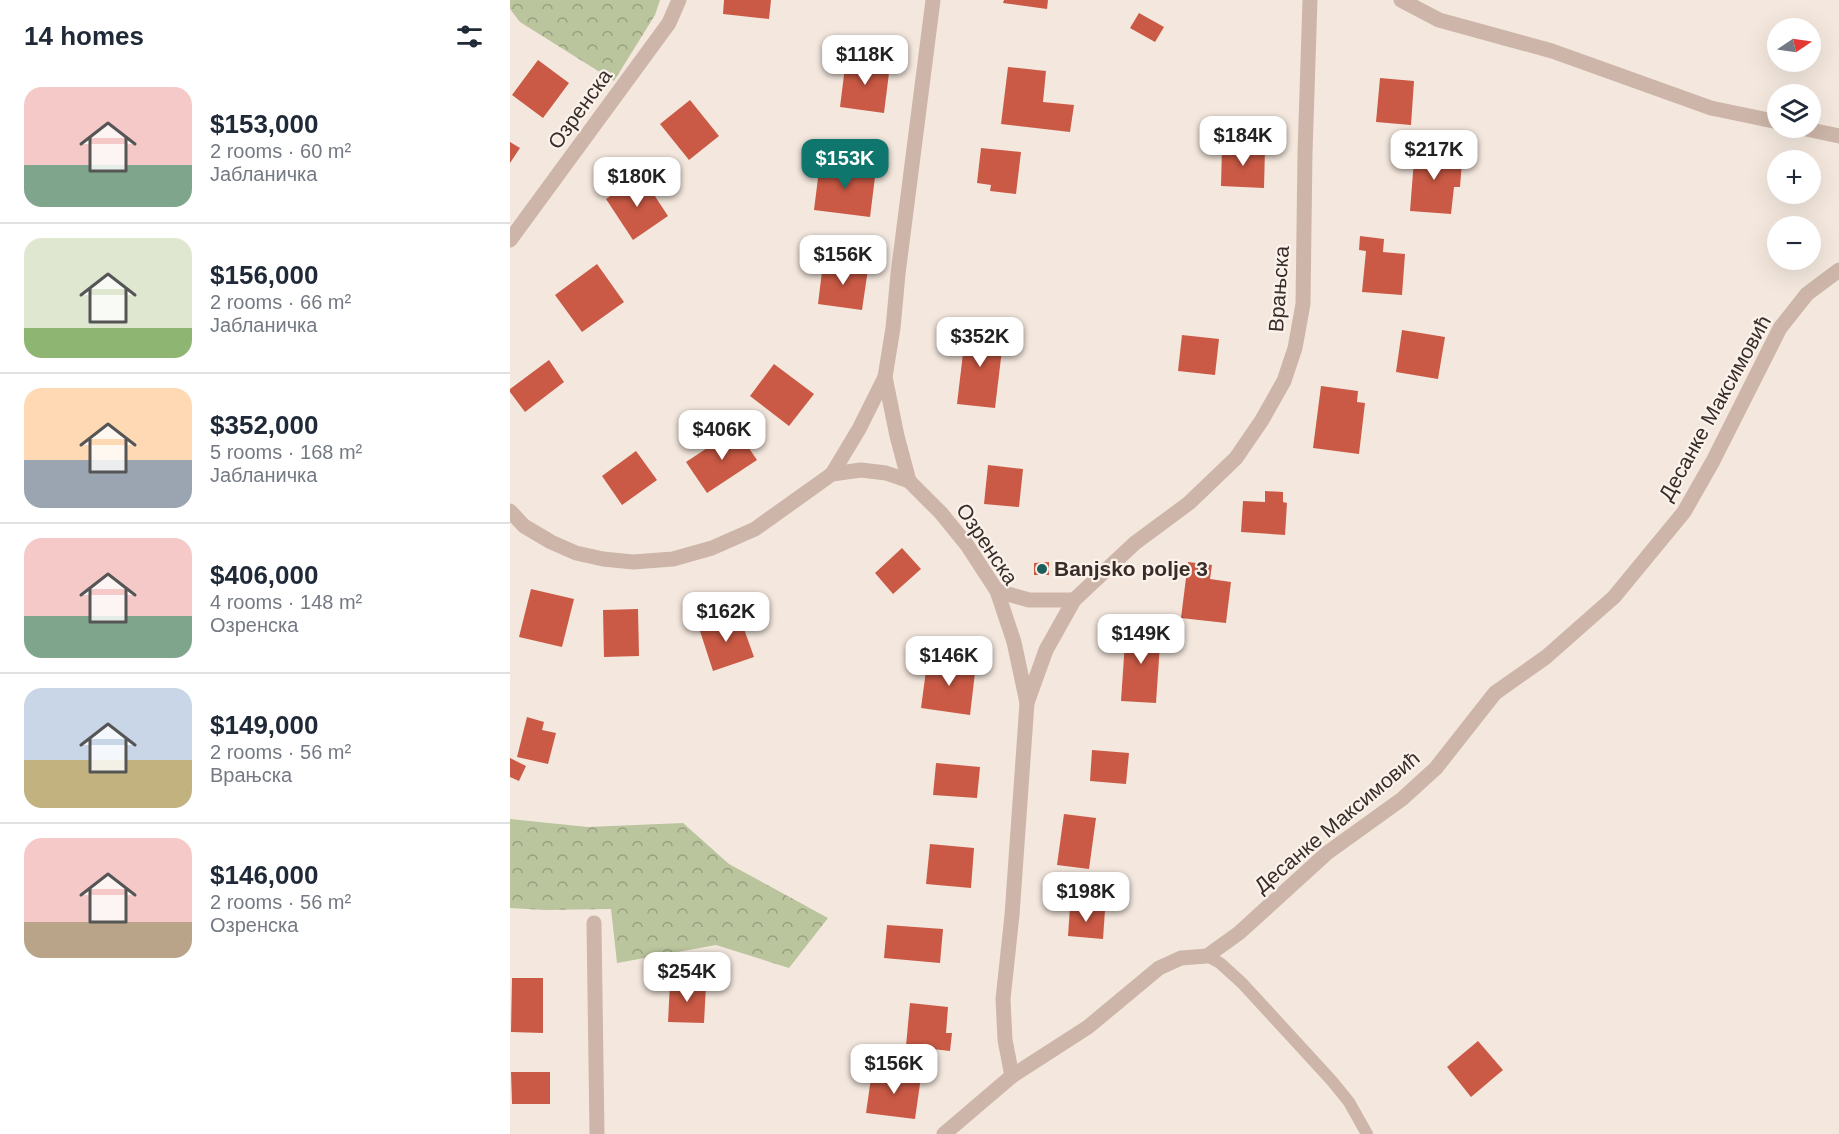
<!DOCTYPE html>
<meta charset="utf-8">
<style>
body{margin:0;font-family:Helvetica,sans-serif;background:#f2f2f3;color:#1f2937;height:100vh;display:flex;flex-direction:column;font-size:22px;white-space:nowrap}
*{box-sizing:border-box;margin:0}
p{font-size:20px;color:#747a83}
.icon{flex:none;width:33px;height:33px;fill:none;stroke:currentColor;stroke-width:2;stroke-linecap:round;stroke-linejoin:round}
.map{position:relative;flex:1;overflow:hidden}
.details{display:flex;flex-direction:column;background:#fff;width:510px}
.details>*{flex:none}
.needle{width:39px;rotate:77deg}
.buttons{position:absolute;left:1257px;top:18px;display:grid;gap:12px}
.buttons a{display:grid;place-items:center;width:54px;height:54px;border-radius:50%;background:#fff;box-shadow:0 6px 24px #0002;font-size:30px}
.price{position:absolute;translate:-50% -51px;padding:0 14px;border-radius:12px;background:#fff;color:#222;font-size:20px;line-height:39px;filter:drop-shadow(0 2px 3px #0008)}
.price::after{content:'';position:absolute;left:50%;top:36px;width:18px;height:14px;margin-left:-9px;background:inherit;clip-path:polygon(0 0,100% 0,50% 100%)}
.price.current{background:#0f766e;color:#fff}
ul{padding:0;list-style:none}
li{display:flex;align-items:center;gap:18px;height:150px;padding:0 24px}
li+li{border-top:2px solid #e0e1e3}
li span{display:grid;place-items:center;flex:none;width:168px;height:120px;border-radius:18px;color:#555}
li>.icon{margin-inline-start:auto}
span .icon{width:72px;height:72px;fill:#fffc;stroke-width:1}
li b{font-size:26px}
h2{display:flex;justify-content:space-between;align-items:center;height:72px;padding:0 24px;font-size:26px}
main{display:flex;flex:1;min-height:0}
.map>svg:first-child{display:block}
.forest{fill:url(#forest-crowns)}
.building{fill:#ca5a45}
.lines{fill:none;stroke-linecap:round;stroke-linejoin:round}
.service{stroke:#cdb6a9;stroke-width:12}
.minor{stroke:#cdb6a9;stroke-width:15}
.poi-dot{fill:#1d5d5c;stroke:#fbf2eb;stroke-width:2}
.labels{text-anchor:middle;stroke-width:4.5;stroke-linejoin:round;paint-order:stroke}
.street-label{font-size:21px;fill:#392d29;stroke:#fbf2eb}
.poi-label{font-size:21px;font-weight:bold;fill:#392d29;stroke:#fbf2eb;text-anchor:start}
</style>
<main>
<section class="details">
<h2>14 homes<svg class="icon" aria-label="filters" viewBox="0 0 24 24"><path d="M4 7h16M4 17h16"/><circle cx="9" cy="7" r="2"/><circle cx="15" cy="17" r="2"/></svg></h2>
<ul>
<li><span style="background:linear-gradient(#f6c9c9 65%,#7fa58c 0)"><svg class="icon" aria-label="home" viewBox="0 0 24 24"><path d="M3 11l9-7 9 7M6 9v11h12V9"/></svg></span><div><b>$153,000</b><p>2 rooms · 60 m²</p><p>Јабланичка</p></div></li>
<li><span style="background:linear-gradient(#dfe7d0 75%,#8fb573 0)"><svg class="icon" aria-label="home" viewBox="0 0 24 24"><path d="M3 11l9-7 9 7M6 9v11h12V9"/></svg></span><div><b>$156,000</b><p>2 rooms · 66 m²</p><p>Јабланичка</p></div></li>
<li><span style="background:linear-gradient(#ffd9b3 60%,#9aa5b1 0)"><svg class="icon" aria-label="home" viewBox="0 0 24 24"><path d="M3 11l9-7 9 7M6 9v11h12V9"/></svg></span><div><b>$352,000</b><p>5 rooms · 168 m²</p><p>Јабланичка</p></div></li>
<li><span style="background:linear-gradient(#f6c9c9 65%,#7fa58c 0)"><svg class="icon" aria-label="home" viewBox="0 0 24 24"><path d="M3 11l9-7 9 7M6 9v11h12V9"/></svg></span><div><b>$406,000</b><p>4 rooms · 148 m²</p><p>Озренска</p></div></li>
<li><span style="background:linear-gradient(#c9d6e8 60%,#c2b280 0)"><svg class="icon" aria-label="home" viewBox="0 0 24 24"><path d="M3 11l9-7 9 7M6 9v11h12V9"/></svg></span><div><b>$149,000</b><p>2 rooms · 56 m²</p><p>Врањска</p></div></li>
<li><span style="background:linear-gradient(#f6c9c9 70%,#b9a48a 0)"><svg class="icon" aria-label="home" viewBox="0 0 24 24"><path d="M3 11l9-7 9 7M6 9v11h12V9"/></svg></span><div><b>$146,000</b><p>2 rooms · 56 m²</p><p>Озренска</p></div></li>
</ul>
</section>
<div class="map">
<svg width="1329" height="1134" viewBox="0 0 1329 1134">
<defs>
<pattern id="forest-crowns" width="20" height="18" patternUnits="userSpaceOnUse" patternTransform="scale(1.5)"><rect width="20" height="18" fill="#bac49d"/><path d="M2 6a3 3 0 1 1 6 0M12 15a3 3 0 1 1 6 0" fill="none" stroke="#98a080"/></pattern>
</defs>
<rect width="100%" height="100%" fill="#f4e8de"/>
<!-- forest -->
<g class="forest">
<polygon points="0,0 150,0 145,15 104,81 10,22 0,9"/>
<polygon points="0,819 78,827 173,823 219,864 318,918 279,968 206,945 107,963 101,909 35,910 0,908"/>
</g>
<!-- building -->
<g class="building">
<polygon points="214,0 261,0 259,19 213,14"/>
<polygon points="494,0 538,0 537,9 493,3"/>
<polygon points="629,13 654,27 645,42 620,28"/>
<polygon points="336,59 380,65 374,113 330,107"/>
<polygon points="28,60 59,83 33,118 2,95"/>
<polygon points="498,67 536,71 533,102 564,105 560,132 491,124"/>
<polygon points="870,78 904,81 901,125 866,122"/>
<polygon points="180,100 209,136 179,160 150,124"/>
<polygon points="0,142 10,148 0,163"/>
<polygon points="712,147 755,148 754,188 711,186"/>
<polygon points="905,147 939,150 938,160 952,161 950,187 944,187 941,214 900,211"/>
<polygon points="471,148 511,152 506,194 480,191 481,185 467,183"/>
<polygon points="310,162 366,169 360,217 304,210"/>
<polygon points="131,175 158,216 123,240 96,199"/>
<polygon points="850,236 874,239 873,252 895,254 892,295 852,292 856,251 849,250"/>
<polygon points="313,263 358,269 352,310 308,304"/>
<polygon points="87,264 114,302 72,332 45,295"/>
<polygon points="456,328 494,333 485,408 447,404"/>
<polygon points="892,330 935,337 928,379 886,372"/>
<polygon points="672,335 709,339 705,375 668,371"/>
<polygon points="39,360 54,382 15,412 0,392 0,389"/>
<polygon points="264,364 304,394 279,426 240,396"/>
<polygon points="811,386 848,391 847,402 855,403 849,454 803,448"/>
<polygon points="226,429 247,460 197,493 176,462"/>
<polygon points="126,451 147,480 112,505 92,476"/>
<polygon points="478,465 513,469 509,507 474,504"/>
<polygon points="755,491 773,492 773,502 777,503 775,535 731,532 733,501 755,502"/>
<polygon points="392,548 411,569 383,594 365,573"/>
<polygon points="539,562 539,575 524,575 524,563"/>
<polygon points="678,562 702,565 700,579 721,582 716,623 671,618"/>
<polygon points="21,589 64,599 52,647 9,637"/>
<polygon points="128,609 129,656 94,657 93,610"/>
<polygon points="229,615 244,657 203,671 189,628"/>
<polygon points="616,627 651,629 646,703 611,701"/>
<polygon points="430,659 466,664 460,715 411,708 417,663 429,665"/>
<polygon points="17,717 34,722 32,730 46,733 38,764 7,757"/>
<polygon points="582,750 619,753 616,784 580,781"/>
<polygon points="0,758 16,766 9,781 0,777"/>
<polygon points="426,763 470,767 467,798 423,795"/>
<polygon points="554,814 586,818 579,869 547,865"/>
<polygon points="420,844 464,848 461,888 416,884"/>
<polygon points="560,907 595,910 593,939 558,936"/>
<polygon points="377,925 433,929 430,963 374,958"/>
<polygon points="2,978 33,978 33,1033 1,1032"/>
<polygon points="160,983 196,985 194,1023 158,1022"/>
<polygon points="400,1003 438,1007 436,1033 442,1033 440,1051 396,1046"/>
<polygon points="968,1041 993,1070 961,1097 937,1067"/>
<polygon points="362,1071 411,1077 405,1119 356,1113"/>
<polygon points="1,1072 40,1072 40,1104 2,1104"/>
</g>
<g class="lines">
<!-- service -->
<polyline class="service" points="697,956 710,963 732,983 822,1081 839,1102 857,1134"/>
<!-- minor -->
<g class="minor">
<polyline points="891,0 929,20 1042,51 1201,108 1268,122"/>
<polyline points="1291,128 1329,136"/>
<polyline points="0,240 159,23 169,0"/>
<polyline points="375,377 387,436 399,481"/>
<polyline points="322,474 349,429 375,377 383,328 388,274 423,0"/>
<polyline points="0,511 14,526 41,542 66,553 93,559 123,562 163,559 202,548 245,529 322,474 351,470 376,473 399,481 431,513 457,545 487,591 504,642 517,703 502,915 493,999 495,1040 502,1076"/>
<polyline points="487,591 519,600 564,600"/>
<polyline points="517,703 536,650 564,600 625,543 679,503 726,458 752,420 774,381 785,348 793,304 795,153 800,0"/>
<polyline points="84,923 87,1134"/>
<polyline points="434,1134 502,1076 578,1027 649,968 671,958 697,956 729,933 817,853 892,799 926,768 985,693 1036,657 1104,597 1174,512 1203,461 1270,328 1297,294 1329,270"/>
</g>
</g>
<!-- markers -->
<circle class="poi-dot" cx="532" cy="569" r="6"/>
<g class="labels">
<!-- street labels -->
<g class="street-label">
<text transform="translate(70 109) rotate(-54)" y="7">Озренска</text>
<text transform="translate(769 289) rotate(-86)" y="7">Врањска</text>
<text transform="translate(1205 408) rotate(-61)" y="7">Десанке Максимовић</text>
<text transform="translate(477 544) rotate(56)" y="7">Озренска</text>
<text transform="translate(827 822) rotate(-40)" y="7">Десанке Максимовић</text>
</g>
<!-- poi labels -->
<g class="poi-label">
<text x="544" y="576">Banjsko polje 3</text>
</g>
</g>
</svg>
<div class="buttons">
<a><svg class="needle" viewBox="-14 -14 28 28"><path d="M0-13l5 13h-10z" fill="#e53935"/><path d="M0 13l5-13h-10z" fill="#747a83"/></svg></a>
<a><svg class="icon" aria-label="layers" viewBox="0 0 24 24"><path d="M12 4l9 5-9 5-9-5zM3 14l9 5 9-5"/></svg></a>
<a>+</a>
<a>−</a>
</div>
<b class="price" style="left:355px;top:86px">$118K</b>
<b class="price" style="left:733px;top:167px">$184K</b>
<b class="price" style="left:924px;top:181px">$217K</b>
<b class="price current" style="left:335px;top:190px">$153K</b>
<b class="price" style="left:127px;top:208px">$180K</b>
<b class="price" style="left:333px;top:286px">$156K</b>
<b class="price" style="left:470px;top:368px">$352K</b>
<b class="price" style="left:212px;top:461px">$406K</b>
<b class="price" style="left:216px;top:643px">$162K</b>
<b class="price" style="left:631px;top:665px">$149K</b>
<b class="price" style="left:439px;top:687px">$146K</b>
<b class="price" style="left:576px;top:923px">$198K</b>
<b class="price" style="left:177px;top:1003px">$254K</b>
<b class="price" style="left:384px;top:1095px">$156K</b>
</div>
</main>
